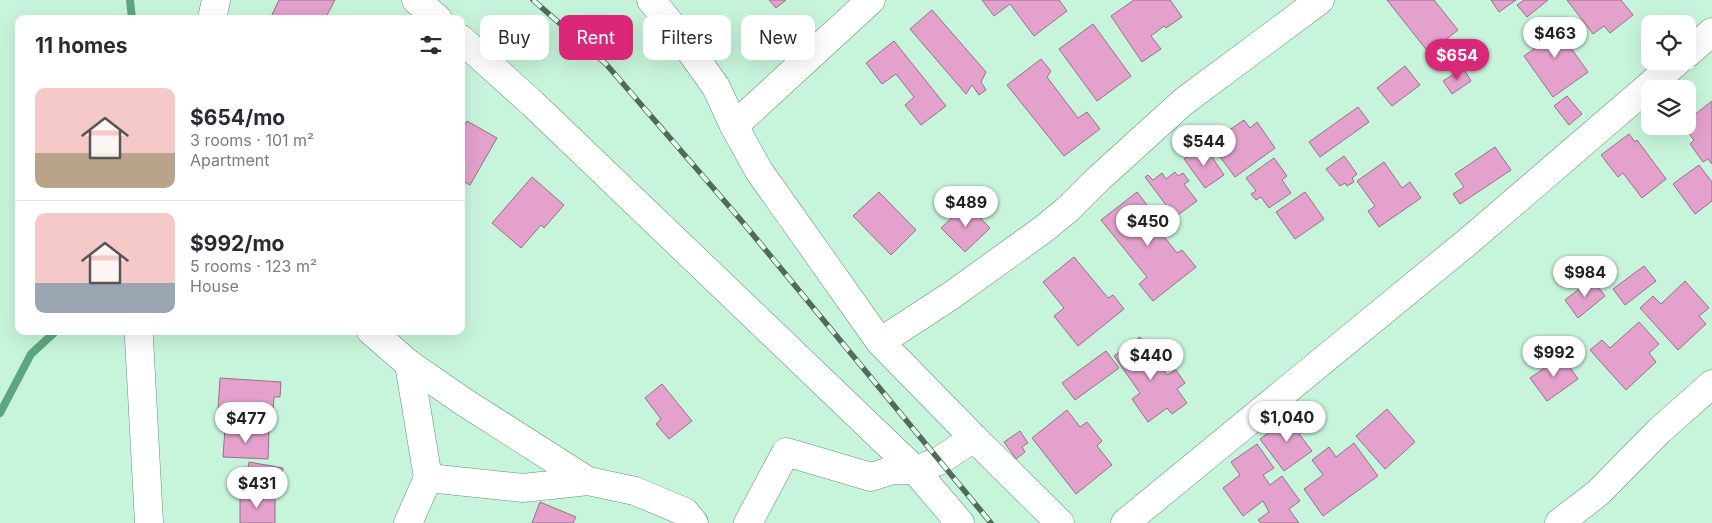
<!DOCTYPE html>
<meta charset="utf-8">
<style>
body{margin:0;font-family:Inter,sans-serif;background:#f2f2f3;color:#2b2b33;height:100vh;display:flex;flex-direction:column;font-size:19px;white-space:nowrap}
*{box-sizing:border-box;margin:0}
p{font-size:16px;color:#7c7c81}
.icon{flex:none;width:28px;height:28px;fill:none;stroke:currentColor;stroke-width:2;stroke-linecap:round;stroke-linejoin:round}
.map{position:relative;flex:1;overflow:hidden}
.side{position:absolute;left:15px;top:15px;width:450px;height:320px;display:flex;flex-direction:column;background:#fff;border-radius:10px;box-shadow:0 5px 20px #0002}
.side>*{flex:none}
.banner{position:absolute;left:480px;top:15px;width:475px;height:45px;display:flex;gap:10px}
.controls{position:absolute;left:1641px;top:15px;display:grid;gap:10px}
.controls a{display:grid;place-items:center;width:55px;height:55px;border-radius:10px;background:#fff;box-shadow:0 5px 20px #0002;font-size:25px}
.price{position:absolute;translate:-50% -42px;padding:0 11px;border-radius:18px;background:#fff;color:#222;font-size:16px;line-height:32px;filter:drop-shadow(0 1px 2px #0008)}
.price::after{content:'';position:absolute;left:50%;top:30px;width:15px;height:11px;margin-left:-8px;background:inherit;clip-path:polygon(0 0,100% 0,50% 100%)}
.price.on{background:#db2777;color:#fff}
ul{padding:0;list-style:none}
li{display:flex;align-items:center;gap:15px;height:125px;padding:0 20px}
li+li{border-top:1px solid #e1e1e2}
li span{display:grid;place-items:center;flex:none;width:140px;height:100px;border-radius:10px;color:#555}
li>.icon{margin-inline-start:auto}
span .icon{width:60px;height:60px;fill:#fffc;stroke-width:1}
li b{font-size:21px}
h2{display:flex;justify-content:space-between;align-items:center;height:60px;padding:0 20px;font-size:21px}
.tag{padding:0 18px;border-radius:10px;background:#fff;box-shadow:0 5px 20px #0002;font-size:18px;line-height:45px}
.tag.on{background:#db2777;color:#fff}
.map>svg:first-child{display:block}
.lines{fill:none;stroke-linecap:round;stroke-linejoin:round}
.stream{stroke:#5ca781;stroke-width:8}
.building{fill:#e3a1cc;stroke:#977089}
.minor-casing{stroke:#659079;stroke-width:29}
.minor{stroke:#fff;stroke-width:28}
.rail-casing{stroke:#506a5c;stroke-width:5.5}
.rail{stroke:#e2fded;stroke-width:4;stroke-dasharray:11;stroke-linecap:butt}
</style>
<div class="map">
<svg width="1712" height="523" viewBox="0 0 1712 523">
<rect width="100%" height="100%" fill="#c7f5db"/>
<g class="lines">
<!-- stream -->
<g class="stream">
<polyline points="130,0 132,19"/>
<polyline points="0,413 31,354 56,331"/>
</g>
</g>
<!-- building -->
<g class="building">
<polygon points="279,0 335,0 325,19 270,19"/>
<polygon points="769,0 786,0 776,8"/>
<polygon points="982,0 1059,0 1067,11 1034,36 1010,4 994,16"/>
<polygon points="1134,0 1170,0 1182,17 1166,28 1164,26 1151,36 1161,49 1142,62 1111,16"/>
<polygon points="1387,0 1434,0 1458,30 1429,53"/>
<polygon points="1491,0 1516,0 1499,12"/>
<polygon points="1524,0 1548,0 1527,17 1517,5"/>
<polygon points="1567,0 1621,0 1633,15 1610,33 1604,26 1593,34"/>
<polygon points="932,10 986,72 981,82 986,90 979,95 972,85 966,94 910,29"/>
<polygon points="1555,18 1567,34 1563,37 1588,72 1553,97 1524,56 1541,44 1533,33"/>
<polygon points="1093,24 1131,76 1097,101 1059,49"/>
<polygon points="894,41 946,106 921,125 905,105 914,97 896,74 882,84 866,63"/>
<polygon points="1041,59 1051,71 1047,77 1078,118 1087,112 1100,129 1064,156 1007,85"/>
<polygon points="1405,66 1420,85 1392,106 1377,88"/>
<polygon points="1463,68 1471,81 1452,94 1443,81"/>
<polygon points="1567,96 1582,114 1569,125 1554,106"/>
<polygon points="1712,101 1712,164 1708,159 1703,162 1690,144 1694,140 1683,126 1688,126 1688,120"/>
<polygon points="1358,107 1369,122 1320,157 1309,142"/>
<polygon points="1244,120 1250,128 1257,122 1275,148 1235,177 1215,150 1230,140 1225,133"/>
<polygon points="467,121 497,138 470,185 461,180 461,131"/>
<polygon points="1629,134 1635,142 1637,140 1666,179 1642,198 1623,173 1618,177 1601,155"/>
<polygon points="1204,145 1224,175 1205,188 1184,159"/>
<polygon points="1495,147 1511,170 1460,204 1453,194 1464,187 1455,174"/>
<polygon points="1344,156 1357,174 1352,178 1354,182 1347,186 1345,183 1340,186 1326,169"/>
<polygon points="1274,158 1287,176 1282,180 1291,193 1269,208 1261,197 1256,200 1251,194 1256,191 1246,178"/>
<polygon points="1384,162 1402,188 1410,182 1421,198 1379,227 1368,211 1375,206 1357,181"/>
<polygon points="1699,165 1712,182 1712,201 1695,214 1673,184"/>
<polygon points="1175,172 1178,176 1183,173 1189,181 1184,184 1197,201 1175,217 1145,177 1148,175 1153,180 1162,173 1166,179"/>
<polygon points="532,177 564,205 544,228 541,225 521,248 492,223"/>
<polygon points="879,192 916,230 891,255 853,216"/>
<polygon points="1137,192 1151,210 1146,214 1177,253 1182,250 1196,267 1153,301 1139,284 1147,277 1101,220"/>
<polygon points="1305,192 1324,219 1295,239 1276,212"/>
<polygon points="967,204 990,228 965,252 941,228"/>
<polygon points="1074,257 1108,298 1113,295 1124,309 1078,346 1054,316 1064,308 1043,282"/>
<polygon points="1644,266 1656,281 1625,305 1613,289"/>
<polygon points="1592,279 1605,296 1578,318 1565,300"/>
<polygon points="1685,281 1709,308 1699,316 1706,324 1678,350 1640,308 1653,296 1661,304"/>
<polygon points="1639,322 1659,344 1649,353 1656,362 1626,390 1590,350 1602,340 1610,348"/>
<polygon points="1140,337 1167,375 1176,370 1185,383 1177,389 1187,403 1172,414 1167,408 1148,422 1132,399 1140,393 1114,356"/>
<polygon points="1106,351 1119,368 1075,400 1062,383"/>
<polygon points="1562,356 1578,379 1547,401 1530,378"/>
<polygon points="220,378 281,382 280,397 274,397 273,411 218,409"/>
<polygon points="662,384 692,421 669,439 656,424 661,419 645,398"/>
<polygon points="1387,409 1415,442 1385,469 1356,436"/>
<polygon points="1067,410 1080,427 1087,422 1102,441 1097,446 1112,465 1076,494 1032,438"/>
<polygon points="1294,415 1305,430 1299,434 1312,451 1284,471 1260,439"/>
<polygon points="225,428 269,430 268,459 223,457"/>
<polygon points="1020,431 1028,443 1022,447 1025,452 1016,459 1004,442"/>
<polygon points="1354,443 1378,476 1323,516 1304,489 1323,475 1312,460 1329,447 1336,457"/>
<polygon points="1257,444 1274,468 1263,475 1270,485 1282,476 1300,501 1289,509 1299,523 1261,523 1258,520 1269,512 1263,501 1243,516 1223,488 1240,475 1231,462"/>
<polygon points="249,462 283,468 281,483 246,477"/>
<polygon points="240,495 275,496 275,523 240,523"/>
<polygon points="540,502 576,517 573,523 532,523"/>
</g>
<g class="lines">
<!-- minor casing -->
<g class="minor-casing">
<g id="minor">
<polyline points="416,0 438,19"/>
<polyline points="651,0 674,28 716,87 734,126 759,171 880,342"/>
<polyline points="212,19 216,0"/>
<polyline points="461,39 533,104 915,470 960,523"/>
<polyline points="1688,53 1712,32"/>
<polyline points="734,126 871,0"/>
<polyline points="140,331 139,338 149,523"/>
<polyline points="371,331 409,364 464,402 588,481"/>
<polyline points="409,364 428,478"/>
<polyline points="974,438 880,342 952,295 1045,228 1068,209 1097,180 1183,102 1320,0"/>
<polyline points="408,523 428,478 523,488 588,481 635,491 685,512 694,523"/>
<polyline points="748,523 786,452 871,477 893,470 915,470 939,461 974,438 1060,523"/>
<polyline points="1125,523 1471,239 1678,61"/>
<polyline points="1559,523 1598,493 1659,431 1712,384"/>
</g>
</g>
<!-- minor -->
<use href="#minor" class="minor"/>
<!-- rail casing -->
<g class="rail-casing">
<polyline id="rail" points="533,0 606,64 740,219 991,523"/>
</g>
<!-- rail -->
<use href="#rail" class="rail"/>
</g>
</svg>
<div class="controls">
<a><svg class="icon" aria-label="locate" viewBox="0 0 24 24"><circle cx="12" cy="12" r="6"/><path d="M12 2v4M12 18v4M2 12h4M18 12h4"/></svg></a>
<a><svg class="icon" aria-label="layers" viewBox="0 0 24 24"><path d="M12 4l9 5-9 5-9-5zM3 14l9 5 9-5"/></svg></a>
</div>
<b class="price" style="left:1555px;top:59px">$463</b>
<b class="price on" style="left:1457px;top:81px">$654</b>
<b class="price" style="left:1204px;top:167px">$544</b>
<b class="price" style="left:966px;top:228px">$489</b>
<b class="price" style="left:1148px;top:247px">$450</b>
<b class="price" style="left:1585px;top:298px">$984</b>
<b class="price" style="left:1554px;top:378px">$992</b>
<b class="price" style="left:1151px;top:381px">$440</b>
<b class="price" style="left:1287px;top:443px">$1,040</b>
<b class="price" style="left:246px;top:444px">$477</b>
<b class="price" style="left:257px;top:509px">$431</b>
<div class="banner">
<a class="tag">Buy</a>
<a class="tag on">Rent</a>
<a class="tag">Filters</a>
<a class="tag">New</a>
</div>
<section class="side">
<h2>11 homes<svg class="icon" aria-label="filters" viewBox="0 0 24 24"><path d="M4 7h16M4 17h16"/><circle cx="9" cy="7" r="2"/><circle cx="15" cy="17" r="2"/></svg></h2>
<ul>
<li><span style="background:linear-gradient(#f6c9c9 65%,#b9a48a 0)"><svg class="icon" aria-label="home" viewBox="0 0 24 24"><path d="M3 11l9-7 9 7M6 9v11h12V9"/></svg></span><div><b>$654/mo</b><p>3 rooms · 101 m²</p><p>Apartment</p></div></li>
<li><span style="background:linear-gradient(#f6c9c9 70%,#9aa5b1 0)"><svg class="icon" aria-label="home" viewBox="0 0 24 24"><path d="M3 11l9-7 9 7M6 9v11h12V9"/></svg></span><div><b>$992/mo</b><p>5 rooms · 123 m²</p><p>House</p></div></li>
</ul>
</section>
</div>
